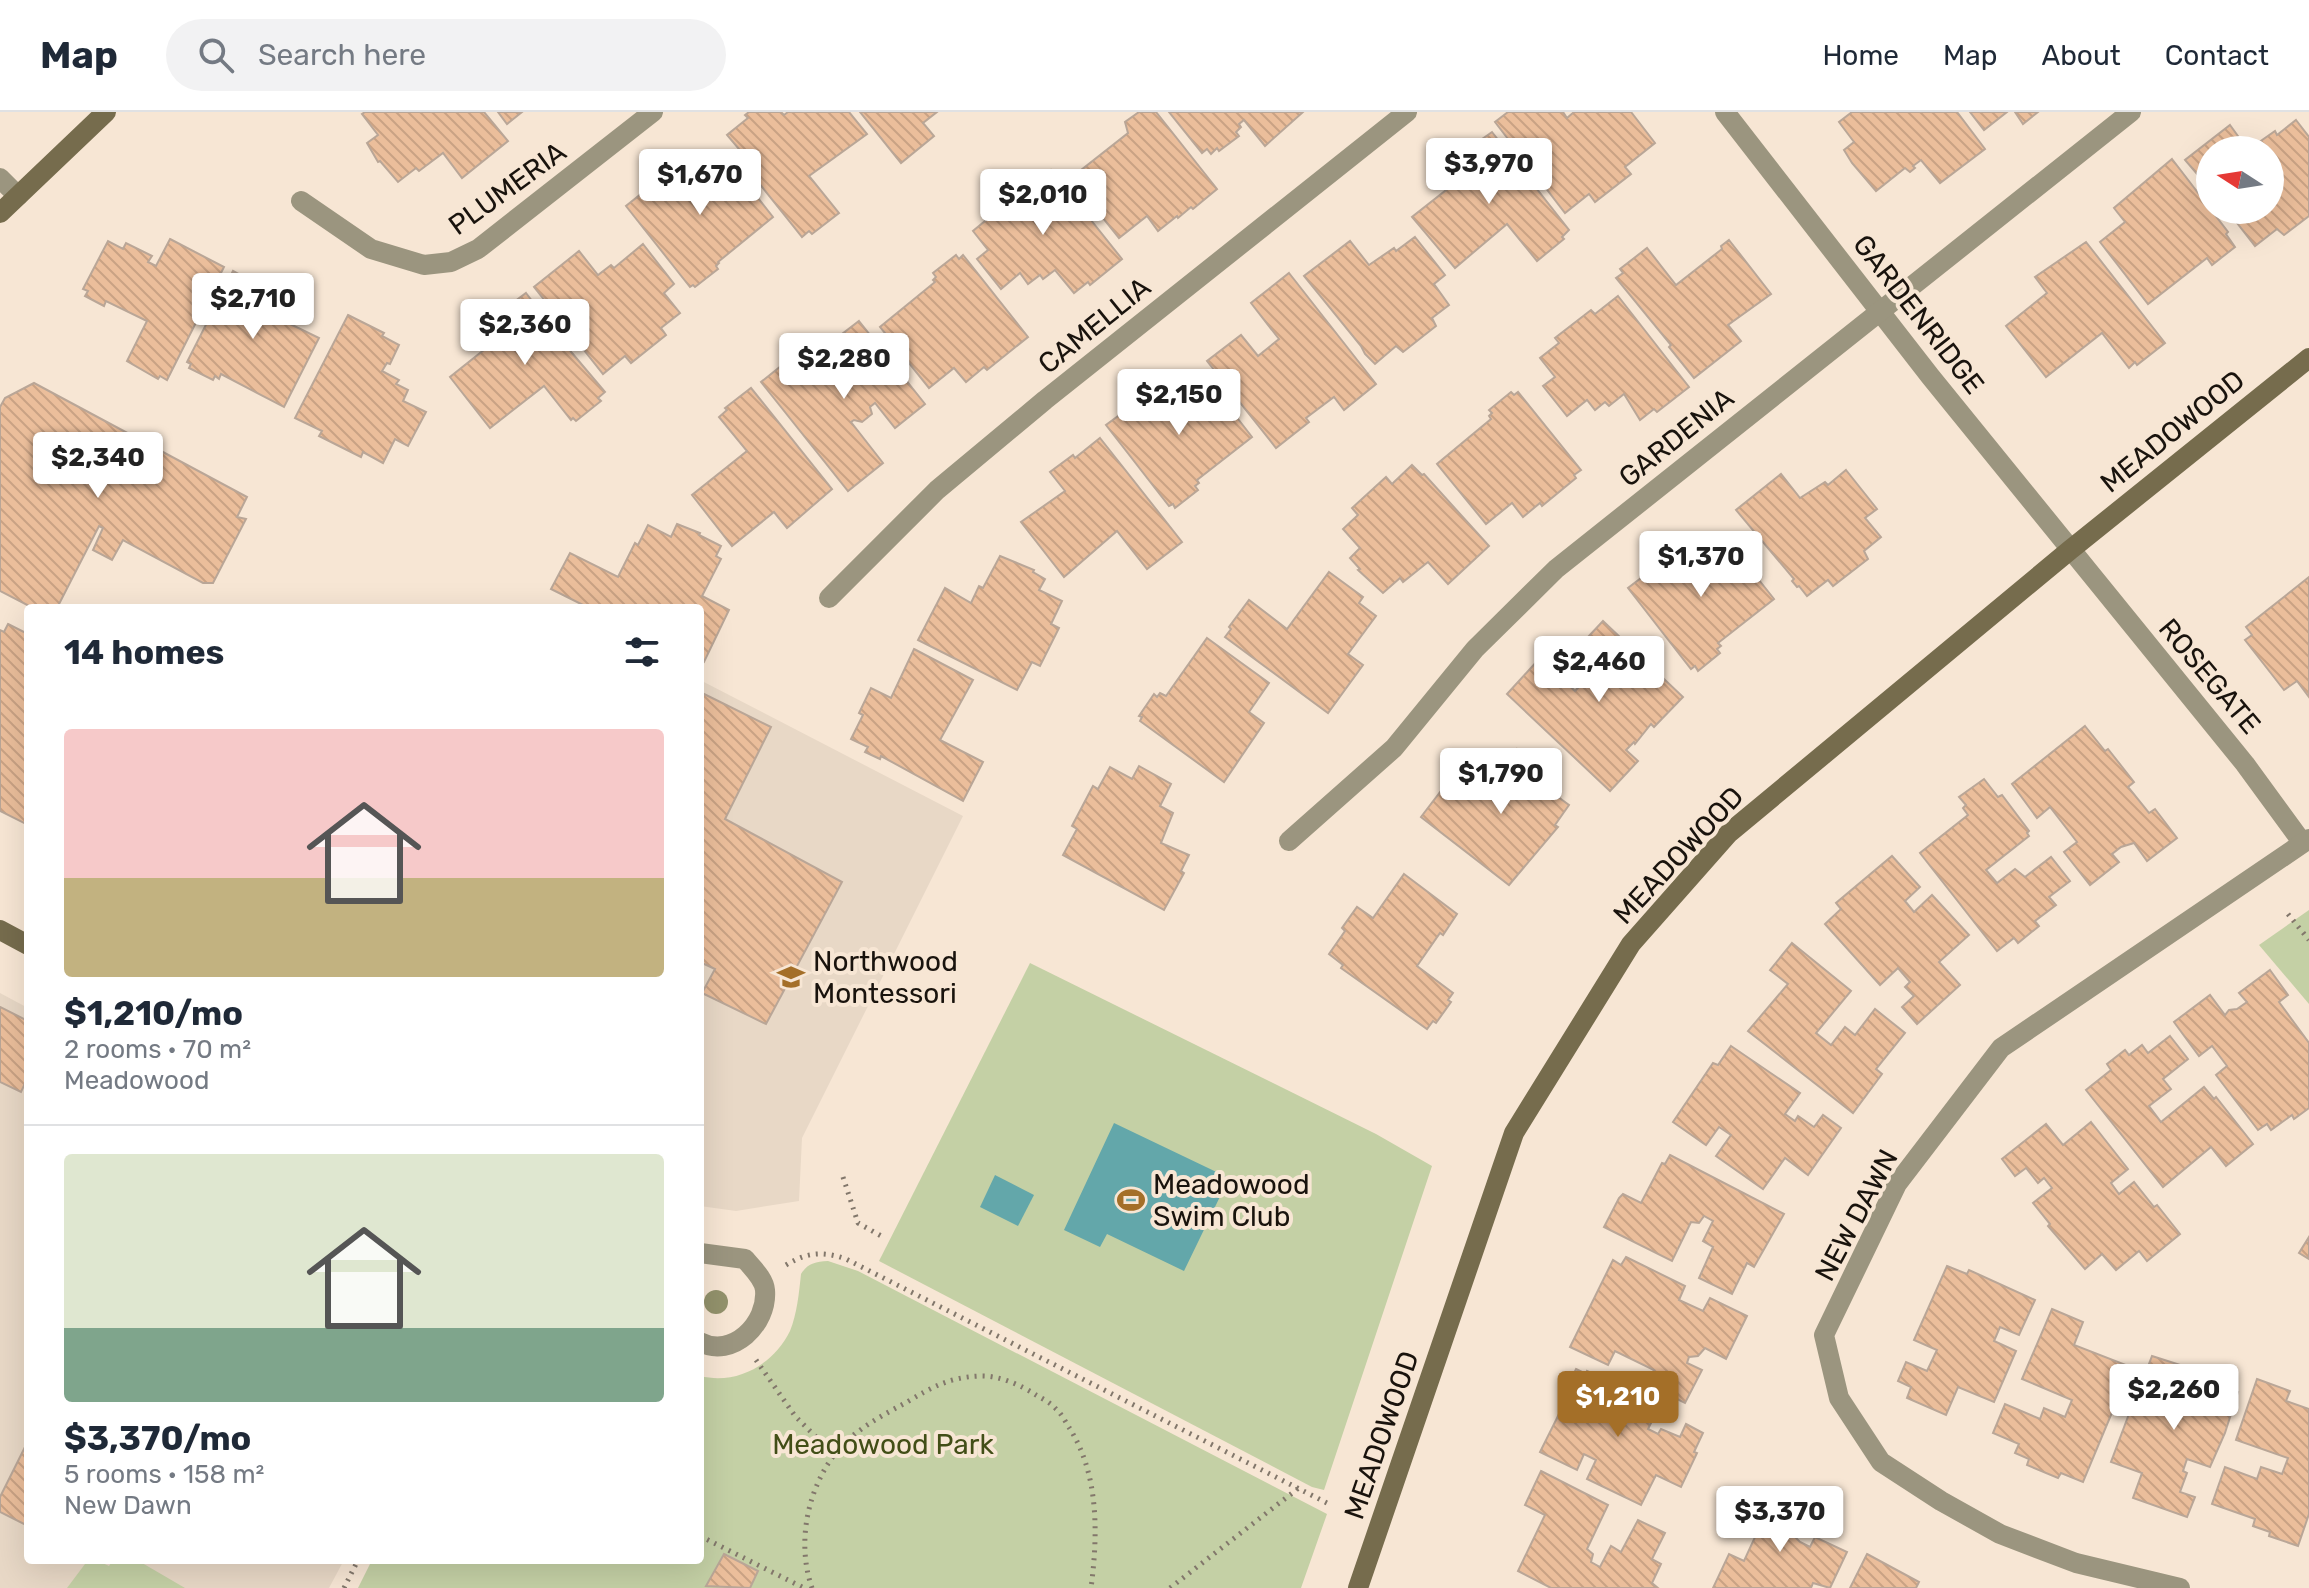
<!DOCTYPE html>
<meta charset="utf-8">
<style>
body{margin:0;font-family:Rubik,sans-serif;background:#f2f2f3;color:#1f2937;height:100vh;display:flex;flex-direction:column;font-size:30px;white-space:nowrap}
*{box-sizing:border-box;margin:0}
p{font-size:26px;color:#747a83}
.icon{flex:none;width:44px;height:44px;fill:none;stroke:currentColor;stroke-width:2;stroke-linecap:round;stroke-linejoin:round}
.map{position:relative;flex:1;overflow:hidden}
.sheet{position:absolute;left:24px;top:492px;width:680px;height:960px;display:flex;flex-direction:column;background:#fff;border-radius:8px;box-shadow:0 8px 32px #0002}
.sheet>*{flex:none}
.needle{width:52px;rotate:282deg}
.buttons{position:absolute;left:2196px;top:24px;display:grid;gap:16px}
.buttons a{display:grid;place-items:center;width:88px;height:88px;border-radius:50%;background:#fff;box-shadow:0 8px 32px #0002;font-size:40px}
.price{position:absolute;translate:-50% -68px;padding:0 18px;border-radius:8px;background:#fff;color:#222;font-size:26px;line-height:52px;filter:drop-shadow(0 2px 4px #0008)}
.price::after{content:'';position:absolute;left:50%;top:48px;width:24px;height:18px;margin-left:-12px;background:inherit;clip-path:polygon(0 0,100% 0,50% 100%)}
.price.selected{background:#a46f28;color:#fff}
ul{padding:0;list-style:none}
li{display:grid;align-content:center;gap:16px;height:424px;padding:0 40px}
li+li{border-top:2px solid #e0e1e3}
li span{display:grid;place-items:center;height:248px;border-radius:8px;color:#555}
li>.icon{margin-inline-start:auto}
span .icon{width:144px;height:144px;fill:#fffc;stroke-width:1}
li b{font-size:34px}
h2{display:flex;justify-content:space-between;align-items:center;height:96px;padding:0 40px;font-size:34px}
header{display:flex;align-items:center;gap:48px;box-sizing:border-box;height:112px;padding:0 40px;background:#fff;border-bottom:2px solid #e0e1e3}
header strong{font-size:38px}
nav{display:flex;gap:44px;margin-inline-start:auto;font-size:28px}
.search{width:560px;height:72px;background:#f2f2f3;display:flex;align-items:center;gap:20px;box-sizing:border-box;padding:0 28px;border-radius:44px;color:#747a83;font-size:30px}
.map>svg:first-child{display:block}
.education{fill:#e8d8c6}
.green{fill:#c4d0a5}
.water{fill:#63a7aa}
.building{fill:url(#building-back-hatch);stroke:#b9a697;stroke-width:2}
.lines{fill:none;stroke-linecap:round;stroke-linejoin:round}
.path{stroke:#82776b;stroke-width:5;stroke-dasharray:2 6;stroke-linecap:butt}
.street{stroke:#9b957f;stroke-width:20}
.secondary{stroke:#766c4d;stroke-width:20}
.tree{fill:#93926c}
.labels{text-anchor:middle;stroke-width:8;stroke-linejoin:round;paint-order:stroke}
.street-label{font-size:28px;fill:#19130d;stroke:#f7e6d4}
.poi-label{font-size:28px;fill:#19130d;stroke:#f7e6d4;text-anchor:start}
.park-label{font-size:28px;fill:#424e17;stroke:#f7e6d4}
</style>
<header>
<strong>Map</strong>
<div class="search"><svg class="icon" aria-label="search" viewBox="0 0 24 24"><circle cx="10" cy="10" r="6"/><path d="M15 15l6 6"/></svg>Search here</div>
<nav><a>Home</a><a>Map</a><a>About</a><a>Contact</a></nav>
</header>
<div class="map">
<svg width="2309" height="1476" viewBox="0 0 2309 1476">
<defs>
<pattern id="building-back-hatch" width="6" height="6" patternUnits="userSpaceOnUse" patternTransform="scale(2)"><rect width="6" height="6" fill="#ebbe9b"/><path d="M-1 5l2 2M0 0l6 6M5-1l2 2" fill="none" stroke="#c9a284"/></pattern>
</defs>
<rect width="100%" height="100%" fill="#f7e6d4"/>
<!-- education -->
<g class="education">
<polygon points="700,568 963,704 802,1026 799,1089 736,1099 700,1094"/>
<polygon points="0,881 28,896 28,1448 344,1448 329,1476 0,1476"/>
</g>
<!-- green -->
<g class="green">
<polygon points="2309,798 2309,892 2259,833"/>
<polygon points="1030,851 1376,1022 1432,1054 1324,1378 1312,1375 879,1149"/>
<path d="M828,1149L858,1159L1327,1402L1301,1476H358L372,1448H700V1264C737,1273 773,1253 790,1219C797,1202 799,1181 801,1162C808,1151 815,1150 828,1149Z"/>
<polygon points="88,1448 96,1448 109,1454 113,1448 137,1448 185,1476 67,1476"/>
</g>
<!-- water -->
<g class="water">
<polygon points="1114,1011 1229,1066 1184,1159 1107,1122 1100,1135 1064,1118"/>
<polygon points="995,1063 1034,1083 1018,1114 980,1095"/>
</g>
<!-- building -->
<g class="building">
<polygon points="365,0 484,0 508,29 462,66 443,41 419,59 416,56 398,70 380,49 378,50 367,31 378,23 362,2"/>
<polygon points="498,0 522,0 507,12"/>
<polygon points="749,0 781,0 784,3 788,0 849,0 867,22 809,64 839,101 812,122 809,119 802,125 735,41 739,37 727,23 748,6 745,3"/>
<polygon points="860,0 937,0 923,11 934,24 901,51"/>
<polygon points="1139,0 1156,0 1217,77 1193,97 1191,95 1178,106 1177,104 1158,119 1147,104 1119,126 1071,66 1128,21 1125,10"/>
<polygon points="1169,0 1303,0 1265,34 1244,8 1239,12 1241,15 1236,20 1239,24 1219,39 1217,36 1211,42 1207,37 1202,41"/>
<polygon points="1508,0 1563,0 1567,6 1574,0 1631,0 1655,31 1625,55 1631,62 1595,90 1589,82 1565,101 1495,10"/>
<polygon points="1852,0 1957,0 1985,37 1940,71 1921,48 1913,54 1915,56 1910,60 1905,56 1876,79 1852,51 1844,38 1854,30 1839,10"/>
<polygon points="1970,0 2007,0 1984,18"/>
<polygon points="2015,0 2038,0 2023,12"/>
<polygon points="2296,8 2309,25 2309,104 2284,123 2277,117 2255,134 2227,98 2270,98 2270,38 2248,38 2275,19 2277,23"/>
<polygon points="2230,13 2248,38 2210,38 2210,77 2185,48"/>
<polygon points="1492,20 1569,118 1562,125 1564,127 1537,149 1507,112 1455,156 1412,105 1455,71 1442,55"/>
<polygon points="724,43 773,105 718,150 719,151 716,154 718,157 695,175 693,173 690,175 626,94 651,74 655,79 662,73 660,69 685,49 697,65"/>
<polygon points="2172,47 2228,120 2226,122 2235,135 2212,153 2207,146 2148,192 2100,130 2125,110 2114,96"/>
<polygon points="1051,58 1122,147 1090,173 1088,170 1074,181 1055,158 1043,167 1040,163 1028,172 1020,161 1001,177 977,147 988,138 973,119 991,104 986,97 1022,68 1028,76"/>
<polygon points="1415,125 1445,163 1434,172 1449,193 1432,206 1436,214 1403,240 1396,234 1375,252 1365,242 1361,234 1304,164 1350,129 1369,153 1394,136 1396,139"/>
<polygon points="170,127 224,155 167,268 160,264 158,267 127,249 147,209 106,189 104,194 85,184 88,179 83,177 108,129 123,137 126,131 152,144 148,150 156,154"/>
<polygon points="1729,128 1771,182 1728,213 1741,229 1694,266 1669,235 1671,233 1616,166 1623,161 1620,157 1647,136 1676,173 1722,137 1721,134"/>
<polygon points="2086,130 2165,231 2137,253 2135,250 2129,256 2102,221 2046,265 2006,214 2047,181 2035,165"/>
<polygon points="643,132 674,172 664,181 680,201 661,216 666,223 631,251 625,244 603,262 534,175 579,139 598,163 611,153 614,156"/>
<polygon points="956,143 959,147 963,143 1028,225 987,258 984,255 966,270 954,256 929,276 880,215 935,170 933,168 936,165 933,161"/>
<polygon points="233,159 297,194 288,211 319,226 284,295 221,262 219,267 215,264 213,268 189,256 191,252 187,250 218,189 216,188 220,180 222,181"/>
<polygon points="1289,161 1376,272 1344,298 1334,285 1306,306 1309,310 1276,336 1207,249 1241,223 1258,244 1279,227 1251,191"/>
<polygon points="526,181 572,241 605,280 598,286 601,289 576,309 573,306 571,308 544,274 490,316 450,265 490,233 478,217"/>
<polygon points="1618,184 1689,275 1657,300 1654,297 1640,308 1624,282 1609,294 1605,290 1595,298 1587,288 1567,304 1543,274 1555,265 1540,246 1559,231 1555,226 1591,198 1595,202"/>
<polygon points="348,203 384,221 382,224 399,233 390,252 387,251 382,259 399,268 396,272 408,278 403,289 426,300 408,334 395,327 383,351 363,340 361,345 319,324 322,319 295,306"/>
<polygon points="859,209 925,292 895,316 875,291 870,295 872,302 862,310 854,308 851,310 883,351 848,379 761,270 791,246 803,261 832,237 829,232"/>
<polygon points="1204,263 1252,325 1197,368 1199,371 1195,374 1198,378 1175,396 1173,392 1169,394 1106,313 1167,268 1178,283"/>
<polygon points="34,271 247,385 237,405 246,407 213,471 203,471 123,428 112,448 93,438 103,416 99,414 57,496 33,496 0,479 0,295 5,286"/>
<polygon points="751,276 832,377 787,416 774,400 732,434 692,383 747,339 719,305 727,298 725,296"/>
<polygon points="1511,280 1514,283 1518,280 1581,358 1574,363 1576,366 1542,394 1540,391 1523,405 1512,391 1486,412 1437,352 1491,307 1489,304 1492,301 1489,298"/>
<polygon points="1100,326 1182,430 1147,457 1117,419 1064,465 1021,410 1065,379 1050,360 1073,343 1075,346"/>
<polygon points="1412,353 1422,363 1424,362 1489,434 1448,472 1428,450 1403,470 1400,466 1383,481 1358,458 1360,457 1350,446 1360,436 1343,417 1358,403 1352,396 1386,365 1392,372"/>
<polygon points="1846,358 1877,397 1865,406 1881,425 1864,439 1868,447 1833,474 1828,468 1807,484 1799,474 1797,475 1792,469 1794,467 1736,398 1781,362 1800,386 1825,370 1828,373"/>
<polygon points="677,412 700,421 699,423 721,434 716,444 721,447 702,484 729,498 704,550 700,548 700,496 589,496 551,477 570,441 618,465 635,431 638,433 648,413 671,425"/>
<polygon points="1725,425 1774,487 1718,531 1721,534 1717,537 1720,541 1698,559 1695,554 1691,557 1628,476 1687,431 1699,446"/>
<polygon points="1000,444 1034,458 1033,460 1045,467 1039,478 1062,489 1051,512 1059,516 1040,554 1032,550 1017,578 918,528 945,476 971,491 979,474 983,476"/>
<polygon points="1329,460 1363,485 1359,491 1376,504 1348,542 1363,553 1328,601 1225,525 1231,517 1229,515 1249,488 1287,517"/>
<polygon points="2309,465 2309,585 2297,569 2284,578 2245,528 2252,523 2246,515"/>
<polygon points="1603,509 1683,585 1654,615 1651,612 1635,632 1634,630 1626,638 1638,649 1610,679 1507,582 1540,546 1575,579 1594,559 1574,540"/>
<polygon points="8,512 28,522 25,530 28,531 28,713 0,699 0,518 4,520"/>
<polygon points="1207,526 1269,571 1249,600 1264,611 1224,670 1140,609 1142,605 1139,604 1154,582 1157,585 1160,581 1166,584"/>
<polygon points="914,537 973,568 940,628 983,650 963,689 881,644 880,647 865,640 868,635 851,627 863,603 859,601 871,576 891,586"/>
<polygon points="700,580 771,615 725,707 842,770 766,912 702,881 715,857 700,850"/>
<polygon points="2085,614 2105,639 2108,637 2134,670 2128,675 2149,701 2155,697 2177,726 2147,749 2134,731 2121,735 2112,742 2119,750 2090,773 2064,740 2077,730 2050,695 2037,706 2012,672"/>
<polygon points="1517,637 1557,668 1550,679 1569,693 1555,713 1558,715 1509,773 1421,705 1444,675 1452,681 1462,666 1480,679 1491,665 1494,667"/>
<polygon points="1139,654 1171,672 1160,694 1173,701 1161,731 1189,743 1181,759 1184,761 1164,798 1063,743 1077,717 1072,714 1093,674 1098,677 1110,655 1132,667"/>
<polygon points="1984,667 1998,685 2002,683 2029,719 2027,721 2029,724 1986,758 1997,771 2015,757 2025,765 2051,745 2070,769 2049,785 2056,793 2035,809 2039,814 2018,831 2014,826 1997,839 1920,741 1968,703 1963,696 1966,693 1959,685"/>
<polygon points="1892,744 1920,775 1905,789 1914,800 1932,783 1969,823 1939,850 1960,873 1917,912 1902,895 1914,884 1905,875 1910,870 1898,856 1880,873 1825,812 1841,797 1836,791"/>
<polygon points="1404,762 1457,802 1443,823 1440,821 1417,854 1453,881 1448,888 1451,890 1436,911 1433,909 1427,917 1341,856 1343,853 1329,842 1345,819 1342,816 1357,795 1373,806"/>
<polygon points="1792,831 1851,879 1816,921 1831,933 1845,915 1855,923 1875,897 1905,921 1876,957 1882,962 1853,1001 1748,919 1788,872 1770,858"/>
<polygon points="2270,858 2288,883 2279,890 2309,931 2309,996 2294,1007 2292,1003 2271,1018 2267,1012 2258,1018 2216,963 2227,954 2212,934 2199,944 2174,910 2210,883 2225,903 2229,898 2237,897 2247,890 2239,881"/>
<polygon points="0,895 28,909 28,965 21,980 0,970"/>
<polygon points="2170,924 2188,947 2163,967 2171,977 2149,994 2161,1010 2204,975 2214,987 2216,985 2253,1032 2226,1054 2211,1035 2163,1075 2086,978 2111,958 2107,952 2125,938 2129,943 2142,933 2148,941"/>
<polygon points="1731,934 1800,981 1785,1002 1795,1009 1798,1004 1814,1015 1823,1003 1841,1016 1808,1063 1785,1046 1763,1077 1716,1044 1731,1023 1719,1015 1706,1033 1673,1010 1713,951 1718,953"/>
<polygon points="2091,1010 2128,1057 2111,1071 2119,1082 2134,1070 2154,1095 2157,1093 2180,1122 2147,1149 2139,1139 2116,1158 2102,1142 2085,1157 2048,1114 2050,1112 2033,1091 2052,1076 2044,1066 2038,1071 2026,1056 2015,1064 2002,1047 2046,1012 2063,1033"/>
<polygon points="1670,1043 1784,1102 1754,1155 1747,1151 1732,1182 1699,1166 1713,1135 1703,1129 1713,1109 1704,1104 1699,1111 1691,1110 1672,1149 1604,1115 1619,1086 1623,1082 1641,1091 1662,1051 1665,1052"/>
<polygon points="2309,1125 2309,1147 2299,1141"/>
<polygon points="1626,1145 1685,1174 1679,1188 1703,1199 1710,1186 1747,1204 1726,1247 1705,1236 1698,1244 1689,1245 1687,1251 1702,1258 1685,1291 1647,1272 1654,1258 1615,1239 1608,1253 1570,1235 1613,1148 1621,1153"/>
<polygon points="1947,1154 1967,1162 1969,1158 2035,1188 2019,1223 2000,1215 1994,1229 2016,1239 1994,1290 1958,1275 1946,1303 1907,1286 1911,1275 1898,1269 1906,1250 1927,1259 1937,1238 1914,1228"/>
<polygon points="2052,1197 2083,1210 2074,1233 2131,1255 2083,1370 2061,1361 2058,1366 2027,1353 2029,1347 2015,1341 2019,1332 1993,1321 2005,1292 2040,1307 2044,1296 2065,1305 2072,1288 2022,1267"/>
<polygon points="2152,1244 2218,1265 2216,1269 2238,1280 2225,1321 2210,1355 2187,1347 2183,1359 2187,1361 2180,1380 2195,1385 2187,1405 2133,1386 2142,1361 2111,1350 2132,1294 2150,1301 2155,1287 2138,1281"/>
<polygon points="1576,1257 1586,1262 1587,1259 1659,1295 1648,1317 1658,1322 1661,1317 1680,1325 1686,1312 1703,1321 1694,1340 1697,1341 1681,1375 1656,1363 1641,1393 1587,1367 1596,1348 1584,1342 1577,1358 1540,1340 1571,1278 1567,1276"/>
<polygon points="2257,1267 2290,1279 2286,1289 2309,1297 2309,1402 2298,1434 2269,1424 2270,1420 2253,1414 2255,1407 2212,1392 2225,1355 2257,1367 2261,1355 2282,1362 2288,1346 2236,1328"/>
<polygon points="28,1329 28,1414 0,1400 0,1385"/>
<polygon points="1541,1359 1608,1393 1587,1437 1593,1442 1591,1450 1600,1455 1611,1434 1621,1440 1638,1408 1665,1421 1652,1447 1661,1452 1652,1471 1658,1476 1551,1476 1518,1459 1545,1403 1525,1393"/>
<polygon points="1760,1380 1800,1399 1790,1420 1800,1430 1810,1435 1815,1425 1847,1440 1830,1476 1813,1471 1811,1476 1713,1476 1729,1442 1744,1449 1756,1423 1743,1416"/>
<polygon points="724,1442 758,1459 750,1476 706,1474"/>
<polygon points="1867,1442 1919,1470 1916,1476 1850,1476"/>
</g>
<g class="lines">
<!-- path -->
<g class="path">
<polyline points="2288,802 2309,828"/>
<polyline points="843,1065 858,1111 883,1125"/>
<path d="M786,1153C807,1140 823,1139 846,1147L1327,1391"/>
<polyline points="756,1248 795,1304 834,1343"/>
<polyline points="700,1424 804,1476"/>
<polyline points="344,1476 358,1448"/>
<path d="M812,1476C797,1433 806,1381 834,1343C851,1320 881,1304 907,1290C932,1275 950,1265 980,1264C998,1263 1021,1273 1036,1283C1043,1287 1051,1291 1056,1297C1062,1302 1066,1311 1070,1317C1099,1363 1098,1423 1091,1476"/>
<polyline points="1170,1476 1300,1375"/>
</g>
<!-- street -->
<g class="street">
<polyline points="1725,0 1930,264 2245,652 2302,730"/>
<polyline points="0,66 18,84"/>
<polyline points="301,89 371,137 424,153 451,150 478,137 653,0"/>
<polyline points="829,486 937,378 1045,288 1407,0"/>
<polyline points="1289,729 1394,636 1475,537 1556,457 2131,0"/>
<path d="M700,1141L745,1147C752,1156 764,1166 765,1178C768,1212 732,1247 700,1230"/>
<polyline points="2180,1476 2076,1451 2000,1422 1941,1389 1881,1350 1839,1286 1824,1223 1897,1072 2001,936 2309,727"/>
</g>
<!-- secondary -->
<g class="secondary">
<polyline points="0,101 106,0"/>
<polyline points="0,818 28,833"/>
<polyline points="1358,1476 1514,1021 1631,832 1729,721 2070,438 2309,246"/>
</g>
</g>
<!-- trees -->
<circle class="tree" cx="716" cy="1190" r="12"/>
<!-- icons -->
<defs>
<g id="school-bare" transform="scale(2.16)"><path d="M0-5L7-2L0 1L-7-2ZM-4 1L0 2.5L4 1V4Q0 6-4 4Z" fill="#a46f28" stroke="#f7e6d4" stroke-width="2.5" paint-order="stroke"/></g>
<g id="stadium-bare" transform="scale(2.16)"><path d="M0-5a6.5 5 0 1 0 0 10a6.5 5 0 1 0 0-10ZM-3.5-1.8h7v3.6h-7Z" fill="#a46f28" stroke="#f7e6d4" stroke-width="2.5" paint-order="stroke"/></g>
</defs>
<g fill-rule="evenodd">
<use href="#school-bare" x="791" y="865"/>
<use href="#stadium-bare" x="1131" y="1088"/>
</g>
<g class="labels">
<!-- street labels -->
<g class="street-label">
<text transform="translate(507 76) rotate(-36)" y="10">PLUMERIA</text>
<text transform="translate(1919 202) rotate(52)" y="10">GARDENRIDGE</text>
<text transform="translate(1094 213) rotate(-39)" y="10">CAMELLIA</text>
<text transform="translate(2172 319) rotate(-39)" y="10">MEADOWOOD</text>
<text transform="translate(1676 325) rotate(-39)" y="10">GARDENIA</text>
<text transform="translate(2210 564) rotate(50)" y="10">ROSEGATE</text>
<text transform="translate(1678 743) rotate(-47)" y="10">MEADOWOOD</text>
<text transform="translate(1856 1103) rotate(-62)" y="10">NEW DAWN</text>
<text transform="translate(1381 1323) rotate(-71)" y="10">MEADOWOOD</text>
</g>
<!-- poi labels -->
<g class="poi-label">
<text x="813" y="859">Northwood<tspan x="813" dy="32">Montessori</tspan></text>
<text x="1153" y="1082">Meadowood<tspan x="1153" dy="32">Swim Club</tspan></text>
</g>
<!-- park labels -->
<g class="park-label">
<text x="883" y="1342">Meadowood Park</text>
</g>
</g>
</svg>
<div class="buttons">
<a><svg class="needle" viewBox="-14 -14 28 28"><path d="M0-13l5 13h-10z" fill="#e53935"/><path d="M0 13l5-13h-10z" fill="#747a83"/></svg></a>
</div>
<b class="price" style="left:1489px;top:94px">$3,970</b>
<b class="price" style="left:700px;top:105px">$1,670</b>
<b class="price" style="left:1043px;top:125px">$2,010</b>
<b class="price" style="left:253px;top:229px">$2,710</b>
<b class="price" style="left:525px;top:255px">$2,360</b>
<b class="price" style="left:844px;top:289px">$2,280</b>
<b class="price" style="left:1179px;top:325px">$2,150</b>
<b class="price" style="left:98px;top:388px">$2,340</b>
<b class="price" style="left:1701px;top:487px">$1,370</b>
<b class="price" style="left:1599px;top:592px">$2,460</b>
<b class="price" style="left:1501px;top:704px">$1,790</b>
<b class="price" style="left:2174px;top:1320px">$2,260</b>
<b class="price selected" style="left:1618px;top:1327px">$1,210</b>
<b class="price" style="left:1780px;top:1442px">$3,370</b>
<section class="sheet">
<h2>14 homes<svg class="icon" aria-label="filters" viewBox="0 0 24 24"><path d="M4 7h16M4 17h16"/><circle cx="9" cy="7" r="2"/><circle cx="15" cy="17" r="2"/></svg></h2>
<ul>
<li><span style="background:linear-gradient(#f6c9c9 60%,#c2b280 0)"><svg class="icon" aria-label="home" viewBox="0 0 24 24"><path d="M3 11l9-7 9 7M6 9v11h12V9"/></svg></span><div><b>$1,210/mo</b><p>2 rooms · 70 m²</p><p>Meadowood</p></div></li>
<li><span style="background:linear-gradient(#dfe7d0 70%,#7fa58c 0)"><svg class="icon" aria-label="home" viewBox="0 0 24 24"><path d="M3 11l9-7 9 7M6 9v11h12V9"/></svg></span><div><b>$3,370/mo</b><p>5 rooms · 158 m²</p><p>New Dawn</p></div></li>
</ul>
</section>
</div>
